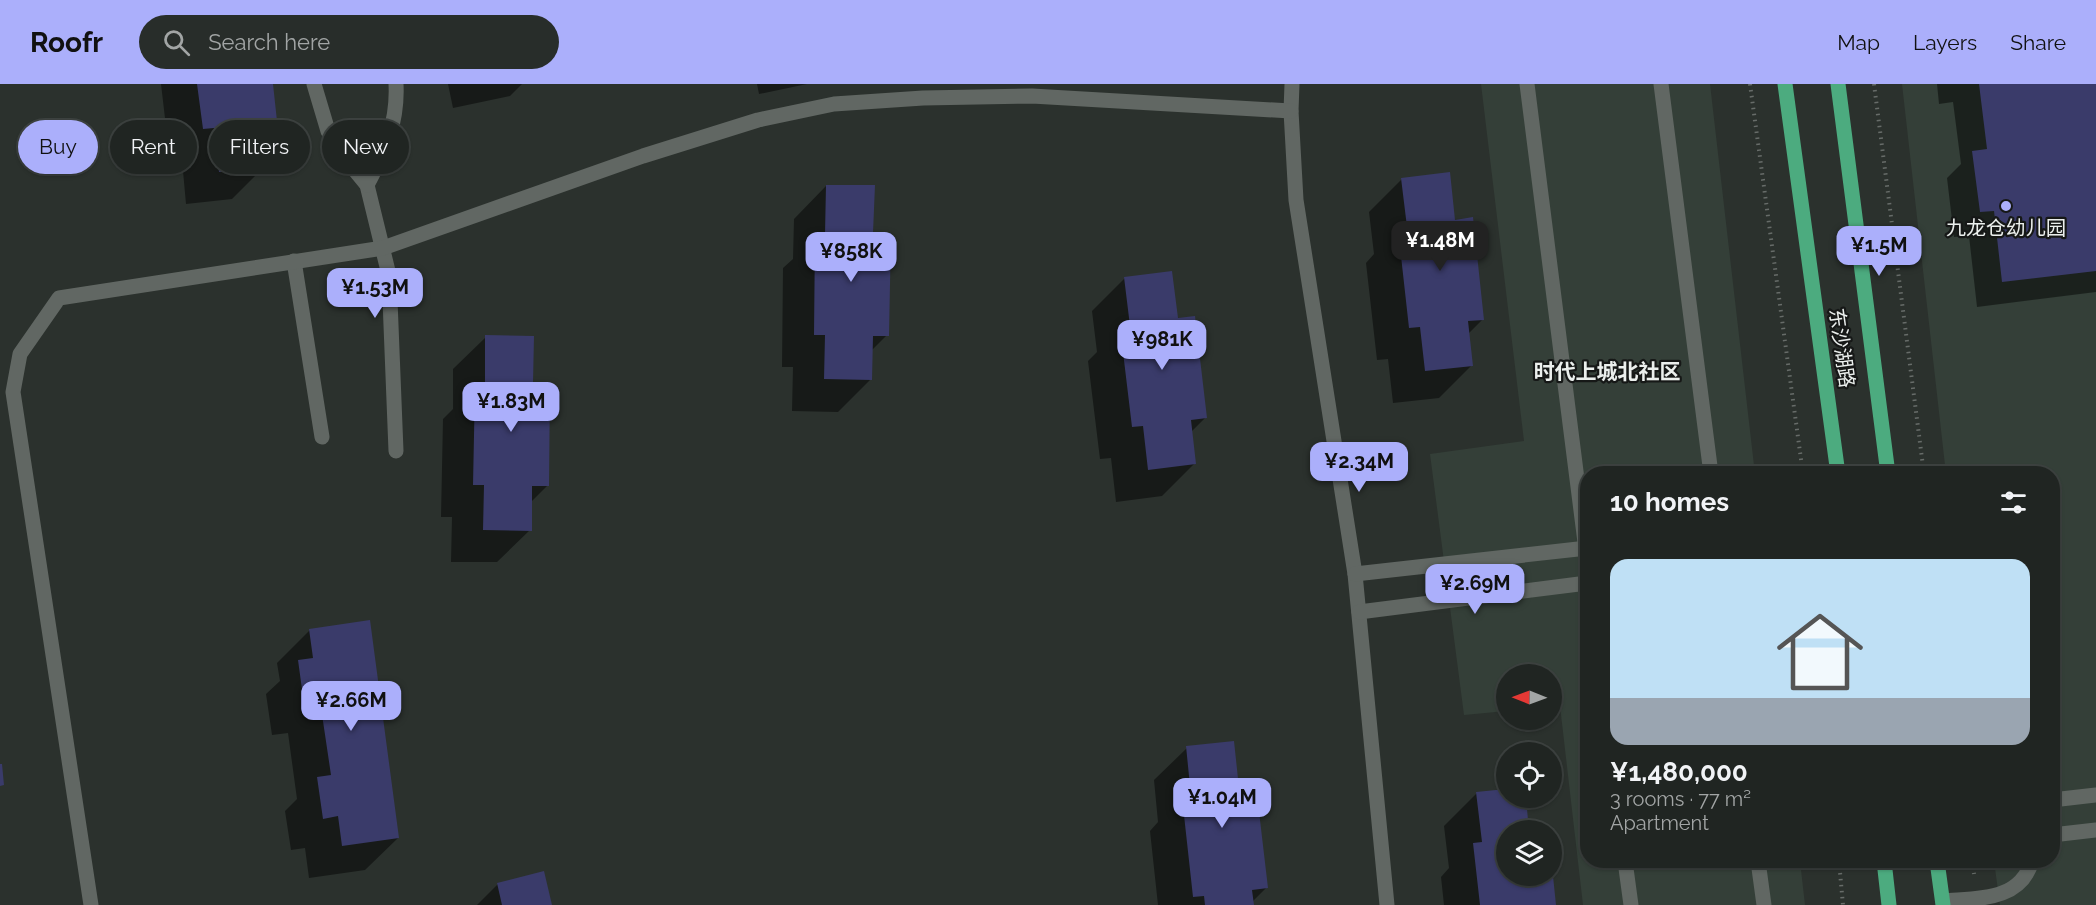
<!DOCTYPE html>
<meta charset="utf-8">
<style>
body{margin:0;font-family:Raleway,"Noto Sans SC",sans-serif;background:#282d2a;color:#f1f3f6;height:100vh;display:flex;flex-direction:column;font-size:22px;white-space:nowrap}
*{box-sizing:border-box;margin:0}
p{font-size:20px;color:#a2a5a5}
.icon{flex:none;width:33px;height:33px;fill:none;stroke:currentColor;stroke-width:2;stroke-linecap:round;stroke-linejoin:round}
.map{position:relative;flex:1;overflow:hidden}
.side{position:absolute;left:1580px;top:382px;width:480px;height:402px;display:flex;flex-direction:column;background:#202522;border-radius:24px;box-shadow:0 2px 4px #0004,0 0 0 2px #3d4240}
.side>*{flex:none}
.banner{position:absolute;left:18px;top:36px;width:570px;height:54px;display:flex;gap:12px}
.needle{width:39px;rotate:271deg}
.tools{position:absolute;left:1496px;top:580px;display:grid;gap:12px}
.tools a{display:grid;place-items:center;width:66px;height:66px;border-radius:50%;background:#202522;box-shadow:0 2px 4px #0004,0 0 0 2px #3d4240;font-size:30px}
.price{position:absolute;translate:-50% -51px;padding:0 14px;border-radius:12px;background:#abaffb;color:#111;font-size:20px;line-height:39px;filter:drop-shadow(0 2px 3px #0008)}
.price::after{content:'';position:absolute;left:50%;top:36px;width:18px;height:14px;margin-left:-9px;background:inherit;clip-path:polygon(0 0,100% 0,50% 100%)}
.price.selected{background:#222;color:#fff}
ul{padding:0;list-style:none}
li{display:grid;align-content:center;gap:12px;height:318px;padding:0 30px}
li span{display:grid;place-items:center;height:186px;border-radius:18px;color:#555}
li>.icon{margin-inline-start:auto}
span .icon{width:108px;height:108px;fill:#fffc;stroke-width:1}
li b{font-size:26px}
h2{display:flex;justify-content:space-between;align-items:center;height:72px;padding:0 30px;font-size:26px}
.chip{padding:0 21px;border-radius:27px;background:#202522;box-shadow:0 2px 4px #0004,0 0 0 2px #3d4240;font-size:21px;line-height:54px}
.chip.selected{background:#abaffb;color:#111}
header{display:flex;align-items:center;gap:36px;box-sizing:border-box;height:84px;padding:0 30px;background:#abaffb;color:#111}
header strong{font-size:28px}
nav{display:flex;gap:33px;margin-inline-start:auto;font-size:21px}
.search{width:420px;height:54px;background:#282d2a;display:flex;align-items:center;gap:15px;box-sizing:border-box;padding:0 21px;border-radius:33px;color:#a2a5a5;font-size:22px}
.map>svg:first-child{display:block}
.built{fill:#343f38}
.shadow{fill:#0007}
.building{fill:#3a3b6a}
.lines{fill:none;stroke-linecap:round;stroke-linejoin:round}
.path{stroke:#676c69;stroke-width:4;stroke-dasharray:1.5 4.5;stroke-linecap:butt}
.minor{stroke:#616763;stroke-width:15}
.major{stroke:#4cab7f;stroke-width:15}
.poi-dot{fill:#abaffb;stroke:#161817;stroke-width:2}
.labels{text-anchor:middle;stroke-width:4.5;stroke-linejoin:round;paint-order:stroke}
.poi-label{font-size:20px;fill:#ebefed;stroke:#161817}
.street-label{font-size:20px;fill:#ebefed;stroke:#161817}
.neighbourhood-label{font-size:21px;font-weight:bold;fill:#ebefed;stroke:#161817}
</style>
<header>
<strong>Roofr</strong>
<div class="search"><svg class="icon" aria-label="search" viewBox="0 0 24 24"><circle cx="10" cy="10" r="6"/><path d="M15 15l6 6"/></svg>Search here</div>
<nav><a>Map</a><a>Layers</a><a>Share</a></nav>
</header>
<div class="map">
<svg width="2096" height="821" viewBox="0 0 2096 821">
<rect width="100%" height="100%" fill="#2b312d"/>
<!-- built -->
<g class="built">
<polygon points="1481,0 1710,0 1755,390 1587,390 1587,777 1800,777 1805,821 1583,821 1560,622 1551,623 1551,591 1506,591 1506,627 1464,631 1430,370 1524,357"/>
<polygon points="1902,0 2096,0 2096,821 2000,821 1994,777 2052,777 2052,390 1946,390"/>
</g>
<!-- shadow -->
<g class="shadow">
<polygon points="161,0 272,0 276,36 262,50 265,82 232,115 186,120 182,76 170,77"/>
<polygon points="448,0 522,0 510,12 453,24"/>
<polygon points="757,0 807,0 759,10"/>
<polygon points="1937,0 2096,0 2096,208 1977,223 1969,152 1954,153 1947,94 1961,80 1953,18 1939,20"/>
<polygon points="1402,95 1453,137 1483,235 1468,250 1472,281 1439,314 1393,319 1388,275 1377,276 1366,179 1374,170 1369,128"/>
<polygon points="826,102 872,150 887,251 871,267 871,295 838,328 792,327 793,283 782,283 783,184 793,175 794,135"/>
<polygon points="1125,194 1176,236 1205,334 1191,348 1194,380 1162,412 1116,418 1111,374 1100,375 1088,277 1097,268 1092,227"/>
<polygon points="486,253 531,301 547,402 531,418 530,446 497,478 451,478 452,433 441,433 443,335 453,325 453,285"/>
<polygon points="310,546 398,754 365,786 309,794 305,764 291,766 285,727 297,715 288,649 272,651 266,610 280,597 277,579"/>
<polygon points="1187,664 1238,705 1266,804 1252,818 1253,821 1158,821 1150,747 1158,738 1154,696"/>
<polygon points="1506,706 1506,714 1524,714 1528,747 1506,747 1506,792 1551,791 1554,821 1444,821 1441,793 1449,784 1444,742 1477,709"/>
<polygon points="498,800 551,821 477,821"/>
</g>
<!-- building -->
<g class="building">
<polygon points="197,0 273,0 277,37 262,38 267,83 219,88 214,44 203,45"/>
<polygon points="1979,0 2096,0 2096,187 2002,198 1994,127 1980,128 1972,67 1987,65"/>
<polygon points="1450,88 1455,136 1473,133 1484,236 1468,237 1473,282 1425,287 1420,243 1409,244 1398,145 1407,143 1401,94"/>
<polygon points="826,101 875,101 873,149 891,149 889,252 873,252 872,296 824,295 825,251 814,251 815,150 825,150"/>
<polygon points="1172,187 1178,234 1195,232 1207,334 1191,336 1196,380 1148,386 1143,342 1132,343 1120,243 1130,242 1124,193"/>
<polygon points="485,251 534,252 533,299 550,300 549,402 532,402 532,447 483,446 484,401 473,401 475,301 485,301"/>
<polygon points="370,536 399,754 342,762 338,732 323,735 317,693 331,691 320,617 304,620 298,576 313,574 309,545"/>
<polygon points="1234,657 1239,704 1256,702 1268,804 1252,806 1254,821 1205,821 1204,812 1193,813 1182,713 1191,712 1186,662"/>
<polygon points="0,680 2,680 4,701 0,702"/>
<polygon points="1506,705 1506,714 1526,714 1529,747 1506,747 1506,792 1553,792 1556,821 1480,821 1473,759 1482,758 1476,708"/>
<polygon points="544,787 552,821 502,821 497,799"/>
</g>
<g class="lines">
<!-- path -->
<g class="path">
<polyline points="1750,0 1803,390"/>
<polyline points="1874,0 1924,390"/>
<polyline points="1839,777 1843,821"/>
<polyline points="1972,777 1974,790"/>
</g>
<!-- minor -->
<g class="minor">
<polyline points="314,0 328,47 344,73 367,101 389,191 396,367"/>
<polyline points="1292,0 1291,27 1296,116 1355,490 1387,821"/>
<polyline points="1527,0 1587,474"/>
<polyline points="1661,0 1711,390"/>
<path d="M367,101C385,67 398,39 396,0"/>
<polyline points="294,177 322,353"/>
<polyline points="1355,490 1587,464"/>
<polyline points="1359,528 1587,499"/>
<polyline points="2052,716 2096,711"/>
<polyline points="2052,751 2096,746"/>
<polyline points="1625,777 1631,821"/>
<polyline points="1758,777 1764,821"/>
<path d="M1943,817C1976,814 2020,818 2032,777"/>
<polyline points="91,821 13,308 20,270 59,214 383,164 643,72 758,36 834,20 923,14 1032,12 1291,27"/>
</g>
<!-- major -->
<g class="major">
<polyline points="1785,0 1838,390"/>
<polyline points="1838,0 1888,390"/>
<polyline points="1884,777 1889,821"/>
<polyline points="1937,777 1943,821"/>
</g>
</g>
<!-- markers -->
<circle class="poi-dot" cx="2006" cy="122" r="6"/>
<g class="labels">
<!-- poi labels -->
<g class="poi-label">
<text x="2006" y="151">九龙仓幼儿园</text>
</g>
<!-- street labels -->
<g class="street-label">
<text transform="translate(1842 264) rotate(82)" y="7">东沙湖路</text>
</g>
<!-- neighbourhood labels -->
<g class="neighbourhood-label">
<text x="1607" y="295">时代上城北社区</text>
</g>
</g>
</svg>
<div class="tools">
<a><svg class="needle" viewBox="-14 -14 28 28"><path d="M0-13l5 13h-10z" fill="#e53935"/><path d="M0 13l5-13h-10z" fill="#a2a5a5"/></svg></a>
<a><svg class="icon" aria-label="locate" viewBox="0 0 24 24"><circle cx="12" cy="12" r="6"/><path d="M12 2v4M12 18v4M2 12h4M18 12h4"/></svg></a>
<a><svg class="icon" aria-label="layers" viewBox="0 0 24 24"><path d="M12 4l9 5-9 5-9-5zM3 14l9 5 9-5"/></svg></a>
</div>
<b class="price selected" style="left:1440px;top:188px">¥1.48M</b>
<b class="price" style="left:1879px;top:193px">¥1.5M</b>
<b class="price" style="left:851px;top:199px">¥858K</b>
<b class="price" style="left:375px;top:235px">¥1.53M</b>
<b class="price" style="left:1162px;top:287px">¥981K</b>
<b class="price" style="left:511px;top:349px">¥1.83M</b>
<b class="price" style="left:1359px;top:409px">¥2.34M</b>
<b class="price" style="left:1475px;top:531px">¥2.69M</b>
<b class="price" style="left:351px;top:648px">¥2.66M</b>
<b class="price" style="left:1222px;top:745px">¥1.04M</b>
<div class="banner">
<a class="chip selected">Buy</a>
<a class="chip">Rent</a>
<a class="chip">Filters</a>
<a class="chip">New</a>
</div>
<section class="side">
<h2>10 homes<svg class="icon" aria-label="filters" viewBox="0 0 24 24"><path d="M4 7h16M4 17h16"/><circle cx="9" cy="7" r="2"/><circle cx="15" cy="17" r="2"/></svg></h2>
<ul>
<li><span style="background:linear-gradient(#bfe0f5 75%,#9aa5b1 0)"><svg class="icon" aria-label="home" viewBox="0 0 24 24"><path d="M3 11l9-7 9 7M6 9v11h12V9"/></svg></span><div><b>¥1,480,000</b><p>3 rooms · 77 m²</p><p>Apartment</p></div></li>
</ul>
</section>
</div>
